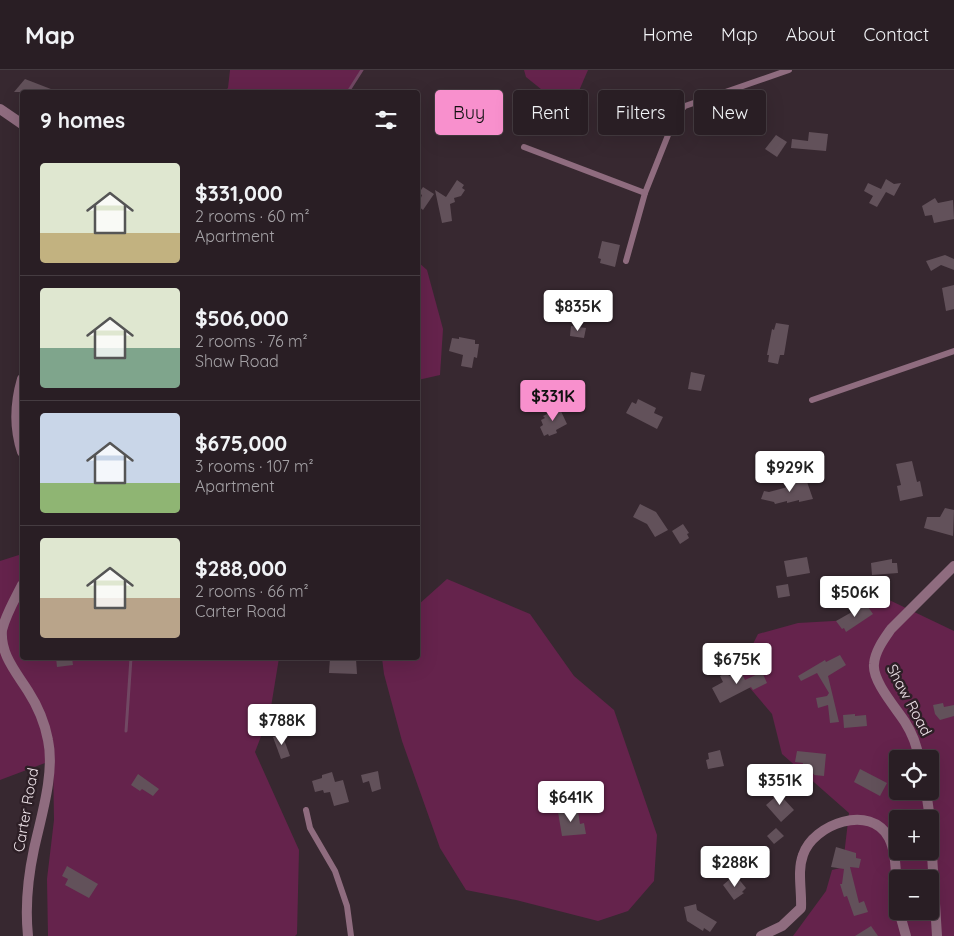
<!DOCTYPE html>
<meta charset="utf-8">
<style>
body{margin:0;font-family:Quicksand,sans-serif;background:#31272c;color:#f1f3f6;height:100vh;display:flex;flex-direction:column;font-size:19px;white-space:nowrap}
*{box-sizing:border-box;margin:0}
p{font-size:16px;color:#a5a2a6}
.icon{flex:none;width:28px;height:28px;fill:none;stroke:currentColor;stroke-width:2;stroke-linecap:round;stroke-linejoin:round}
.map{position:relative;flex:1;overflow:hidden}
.drawer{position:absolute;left:20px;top:20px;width:400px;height:570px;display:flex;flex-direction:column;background:#291e24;border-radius:5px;box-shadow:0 5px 20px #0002,0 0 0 1px #453c41}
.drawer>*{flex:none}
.top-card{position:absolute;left:435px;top:20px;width:444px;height:45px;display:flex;gap:10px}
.tools{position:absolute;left:889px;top:680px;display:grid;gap:10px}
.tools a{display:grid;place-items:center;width:50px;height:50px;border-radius:5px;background:#291e24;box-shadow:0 5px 20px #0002,0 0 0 1px #453c41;font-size:25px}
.price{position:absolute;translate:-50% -42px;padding:0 11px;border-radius:5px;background:#fff;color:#222;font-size:16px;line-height:32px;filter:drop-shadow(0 1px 2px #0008)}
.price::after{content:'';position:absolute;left:50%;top:30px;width:15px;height:11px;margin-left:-8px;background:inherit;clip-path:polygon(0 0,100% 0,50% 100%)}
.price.selected{background:#f890cd;color:#111}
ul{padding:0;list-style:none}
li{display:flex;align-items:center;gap:15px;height:125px;padding:0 20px}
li+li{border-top:1px solid #453c41}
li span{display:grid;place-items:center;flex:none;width:140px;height:100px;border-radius:5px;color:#555}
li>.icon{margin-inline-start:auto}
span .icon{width:60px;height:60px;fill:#fffc;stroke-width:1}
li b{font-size:21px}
h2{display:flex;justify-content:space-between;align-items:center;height:60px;padding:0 20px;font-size:21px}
.chip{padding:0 18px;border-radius:5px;background:#291e24;box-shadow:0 5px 20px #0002,0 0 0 1px #453c41;font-size:18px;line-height:45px}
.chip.selected{background:#f890cd;color:#111}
header{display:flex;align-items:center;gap:30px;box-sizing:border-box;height:70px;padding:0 25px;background:#291e24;border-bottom:1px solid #453c41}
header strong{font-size:24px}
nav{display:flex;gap:28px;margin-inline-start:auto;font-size:18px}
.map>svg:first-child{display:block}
.green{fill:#65234c;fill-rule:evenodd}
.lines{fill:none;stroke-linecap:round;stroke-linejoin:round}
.stream{stroke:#714863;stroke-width:3}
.building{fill:#62515a}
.service{stroke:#8f6c7f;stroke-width:6}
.minor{stroke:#8f6c7f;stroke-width:10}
.labels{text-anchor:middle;stroke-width:5;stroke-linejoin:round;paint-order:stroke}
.street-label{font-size:15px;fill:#f1e6ec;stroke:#2d1f26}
</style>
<header>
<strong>Map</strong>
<nav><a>Home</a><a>Map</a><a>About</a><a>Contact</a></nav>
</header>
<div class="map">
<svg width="954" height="866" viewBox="0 0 954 866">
<rect width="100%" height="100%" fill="#372830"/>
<!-- green -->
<g class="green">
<polygon points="230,0 362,0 348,22 224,22 228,18"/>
<polygon points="524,0 588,0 578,23 562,36 526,7"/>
<polygon points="418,192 427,200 443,259 440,305 418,310"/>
<polygon points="22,484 22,588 279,588 270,643 255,682 299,780 297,864 295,866 48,866 47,809 54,750 53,690 0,710 0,491"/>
<polygon points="447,509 530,544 574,606 614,640 657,765 654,811 628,841 598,851 516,830 466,820 440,778 402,671 384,604 382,588 418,588 418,535"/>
<path d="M885,528L954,561V866H793L826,821L832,800L840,798L843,794L849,743L782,684L772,644L738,604L758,564L798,553L851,550ZM898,689H930V721H898ZM898,749H930V781H898ZM898,809H930V841H898Z"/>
</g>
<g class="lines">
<!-- stream -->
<g class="stream">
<polyline points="348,22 362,0"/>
<polyline points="126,661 131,588"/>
</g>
</g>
<!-- building -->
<g class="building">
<polygon points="25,9 56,21 56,22 14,22"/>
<polygon points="809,62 828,64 826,81 791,78 792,69 808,71"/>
<polygon points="776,65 787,72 777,87 765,79"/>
<polygon points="886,109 894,114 901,113 894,126 886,122 877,137 869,133 873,126 864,121 868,113 881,119"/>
<polygon points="457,110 464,115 462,118 465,120 461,126 454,128 455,132 450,134 452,151 442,153 435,120 446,127"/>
<polygon points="423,117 434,124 423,140 418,136 422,125 419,123"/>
<polygon points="935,128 938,133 953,130 954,149 934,153 932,145 925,146 922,136"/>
<polygon points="602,171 620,175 615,197 600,193 601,189 598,188"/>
<polygon points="945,185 954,189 954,200 941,195 931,201 926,191"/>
<polygon points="954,215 954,239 946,241 942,218"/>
<polygon points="573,231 584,236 579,246 568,241"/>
<polygon points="776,253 789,255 784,285 780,285 778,294 768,292 769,285 767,285 772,259 774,260"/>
<polygon points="571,256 586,258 584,268 570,266"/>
<polygon points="459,267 475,270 475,274 479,274 477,288 474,287 472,298 461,296 463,285 449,281 452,268 459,269"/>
<polygon points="691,302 705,305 701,321 688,319"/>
<polygon points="638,329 656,338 654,343 663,347 657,359 626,343 632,332 636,334"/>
<polygon points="553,335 559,337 567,354 556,360 557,363 549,366 548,364 544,366 540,357 543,355 541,350 545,348 543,346 551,342"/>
<polygon points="912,391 917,412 920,411 923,426 900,431 897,416 901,415 896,394"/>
<polygon points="806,409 813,429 799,432 799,430 787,433 787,431 775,434 774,432 761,429 764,421 769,422 784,418 794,414 793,412"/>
<polygon points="640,434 656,442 668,460 655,467 647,454 633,447"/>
<polygon points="945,438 954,440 953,466 924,458 927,447 940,447"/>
<polygon points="683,454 689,463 687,464 689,468 680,474 672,461"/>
<polygon points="807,487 810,503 787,507 784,491"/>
<polygon points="892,489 892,493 897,493 898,503 872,505 871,493"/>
<polygon points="788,514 790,526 778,528 776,516"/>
<polygon points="866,534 873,544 846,562 844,558 842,559 836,551"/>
<polygon points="840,585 846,595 828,606 839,652 830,653 828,635 818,638 816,628 827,626 829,623 817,603 801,611 798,606 825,590 826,592"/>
<polygon points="56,588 72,588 73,595 57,597"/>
<polygon points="330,588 356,589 357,604 329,603"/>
<polygon points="727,602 729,606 741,602 745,610 762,602 767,613 753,620 751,617 720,633 712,618 723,612 720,606"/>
<polygon points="943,633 944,637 954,635 954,646 940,650 935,644 933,635"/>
<polygon points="855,644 855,646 866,645 867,656 844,658 843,645"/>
<polygon points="282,664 290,686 281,689 273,667"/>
<polygon points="720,680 724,696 708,699 706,690 709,689 708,683"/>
<polygon points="797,681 826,684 824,706 814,705 814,704 810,703 810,699 802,698 803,693 795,692"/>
<polygon points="860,699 887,713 880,726 854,712"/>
<polygon points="378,701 381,719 372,722 369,711 363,713 361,705"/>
<polygon points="332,702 335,712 343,710 349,732 334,736 330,722 324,723 323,720 315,722 312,711 322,708 322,705"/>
<polygon points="138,704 159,719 153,726 142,719 140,721 131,715"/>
<polygon points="780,718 787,725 783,728 794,740 781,752 766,735 774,728 772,725"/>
<polygon points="570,737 571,743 578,741 580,754 584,753 586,764 562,766 558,742 560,739"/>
<polygon points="776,758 784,766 774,774 767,766"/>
<polygon points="836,777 856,783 856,788 861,789 859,798 850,797 859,833 864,831 868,842 854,846 847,826 844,827 840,814 842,814 844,799 831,797"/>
<polygon points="67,796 98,814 89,828 65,815 68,809 62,806"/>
<polygon points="737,807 746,818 742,822 744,823 734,830 723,815 730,809 733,811"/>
<polygon points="696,834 697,840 717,852 710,862 704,858 703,861 687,851 684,837"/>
<polygon points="871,856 878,866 855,866"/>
</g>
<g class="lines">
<!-- service -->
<g class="service">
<polyline points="524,77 645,123"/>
<polyline points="626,191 645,123 676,45 685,36 789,0"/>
<polyline points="812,330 954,281"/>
<polyline points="306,740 310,758 335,801 347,836 351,866"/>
</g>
<!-- minor -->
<g class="minor">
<polyline points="0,39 22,54"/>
<path d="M22,309C15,333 14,358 22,382"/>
<path d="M22,515C15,529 6,544 2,560C0,584 16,602 28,621C37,635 45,654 48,670C55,703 41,747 34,779C28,807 25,837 28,866"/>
<path d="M919,689C917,676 912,663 905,652C896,638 872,611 874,594C875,581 884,569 891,559L954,496"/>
<polyline points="926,721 930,749"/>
<polyline points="930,752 937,866"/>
<polyline points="899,841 906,866"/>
<path d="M761,866L782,856L801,838C802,821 797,801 803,785C813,754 871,733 889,768C898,786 895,812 898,832"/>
</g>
</g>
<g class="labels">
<!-- street labels -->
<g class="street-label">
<text transform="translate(909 630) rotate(62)" y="5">Shaw Road</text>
<text transform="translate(26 740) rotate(-80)" y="5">Carter Road</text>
</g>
</g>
</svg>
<div class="tools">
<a><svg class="icon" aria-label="locate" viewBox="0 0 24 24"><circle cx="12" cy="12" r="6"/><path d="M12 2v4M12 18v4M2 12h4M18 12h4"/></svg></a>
<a>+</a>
<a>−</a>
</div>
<b class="price" style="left:578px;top:262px">$835K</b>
<b class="price selected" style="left:553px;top:352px">$331K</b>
<b class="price" style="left:790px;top:423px">$929K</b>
<b class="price" style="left:855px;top:548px">$506K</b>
<b class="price" style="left:737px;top:615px">$675K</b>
<b class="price" style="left:282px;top:676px">$788K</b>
<b class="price" style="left:780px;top:736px">$351K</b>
<b class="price" style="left:571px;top:753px">$641K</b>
<b class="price" style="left:735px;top:818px">$288K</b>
<div class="top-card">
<a class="chip selected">Buy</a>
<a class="chip">Rent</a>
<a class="chip">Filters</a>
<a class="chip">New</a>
</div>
<section class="drawer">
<h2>9 homes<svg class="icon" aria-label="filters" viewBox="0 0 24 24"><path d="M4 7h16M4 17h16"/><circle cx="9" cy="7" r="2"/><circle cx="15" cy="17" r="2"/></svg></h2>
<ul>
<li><span style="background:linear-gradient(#dfe7d0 70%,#c2b280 0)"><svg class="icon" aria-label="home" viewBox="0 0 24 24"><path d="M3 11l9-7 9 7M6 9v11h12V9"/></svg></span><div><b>$331,000</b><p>2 rooms · 60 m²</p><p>Apartment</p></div></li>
<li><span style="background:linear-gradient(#dfe7d0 60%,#7fa58c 0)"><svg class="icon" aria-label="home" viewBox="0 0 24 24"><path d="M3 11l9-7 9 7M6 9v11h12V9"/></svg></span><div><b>$506,000</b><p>2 rooms · 76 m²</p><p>Shaw Road</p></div></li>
<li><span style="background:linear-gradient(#c9d6e8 70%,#8fb573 0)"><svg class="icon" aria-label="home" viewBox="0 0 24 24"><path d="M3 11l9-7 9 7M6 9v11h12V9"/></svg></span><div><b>$675,000</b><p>3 rooms · 107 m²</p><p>Apartment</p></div></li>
<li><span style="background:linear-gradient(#dfe7d0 60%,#b9a48a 0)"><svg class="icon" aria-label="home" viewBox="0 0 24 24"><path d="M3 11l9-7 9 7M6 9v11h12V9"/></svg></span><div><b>$288,000</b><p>2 rooms · 66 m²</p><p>Carter Road</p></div></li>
</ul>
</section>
</div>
